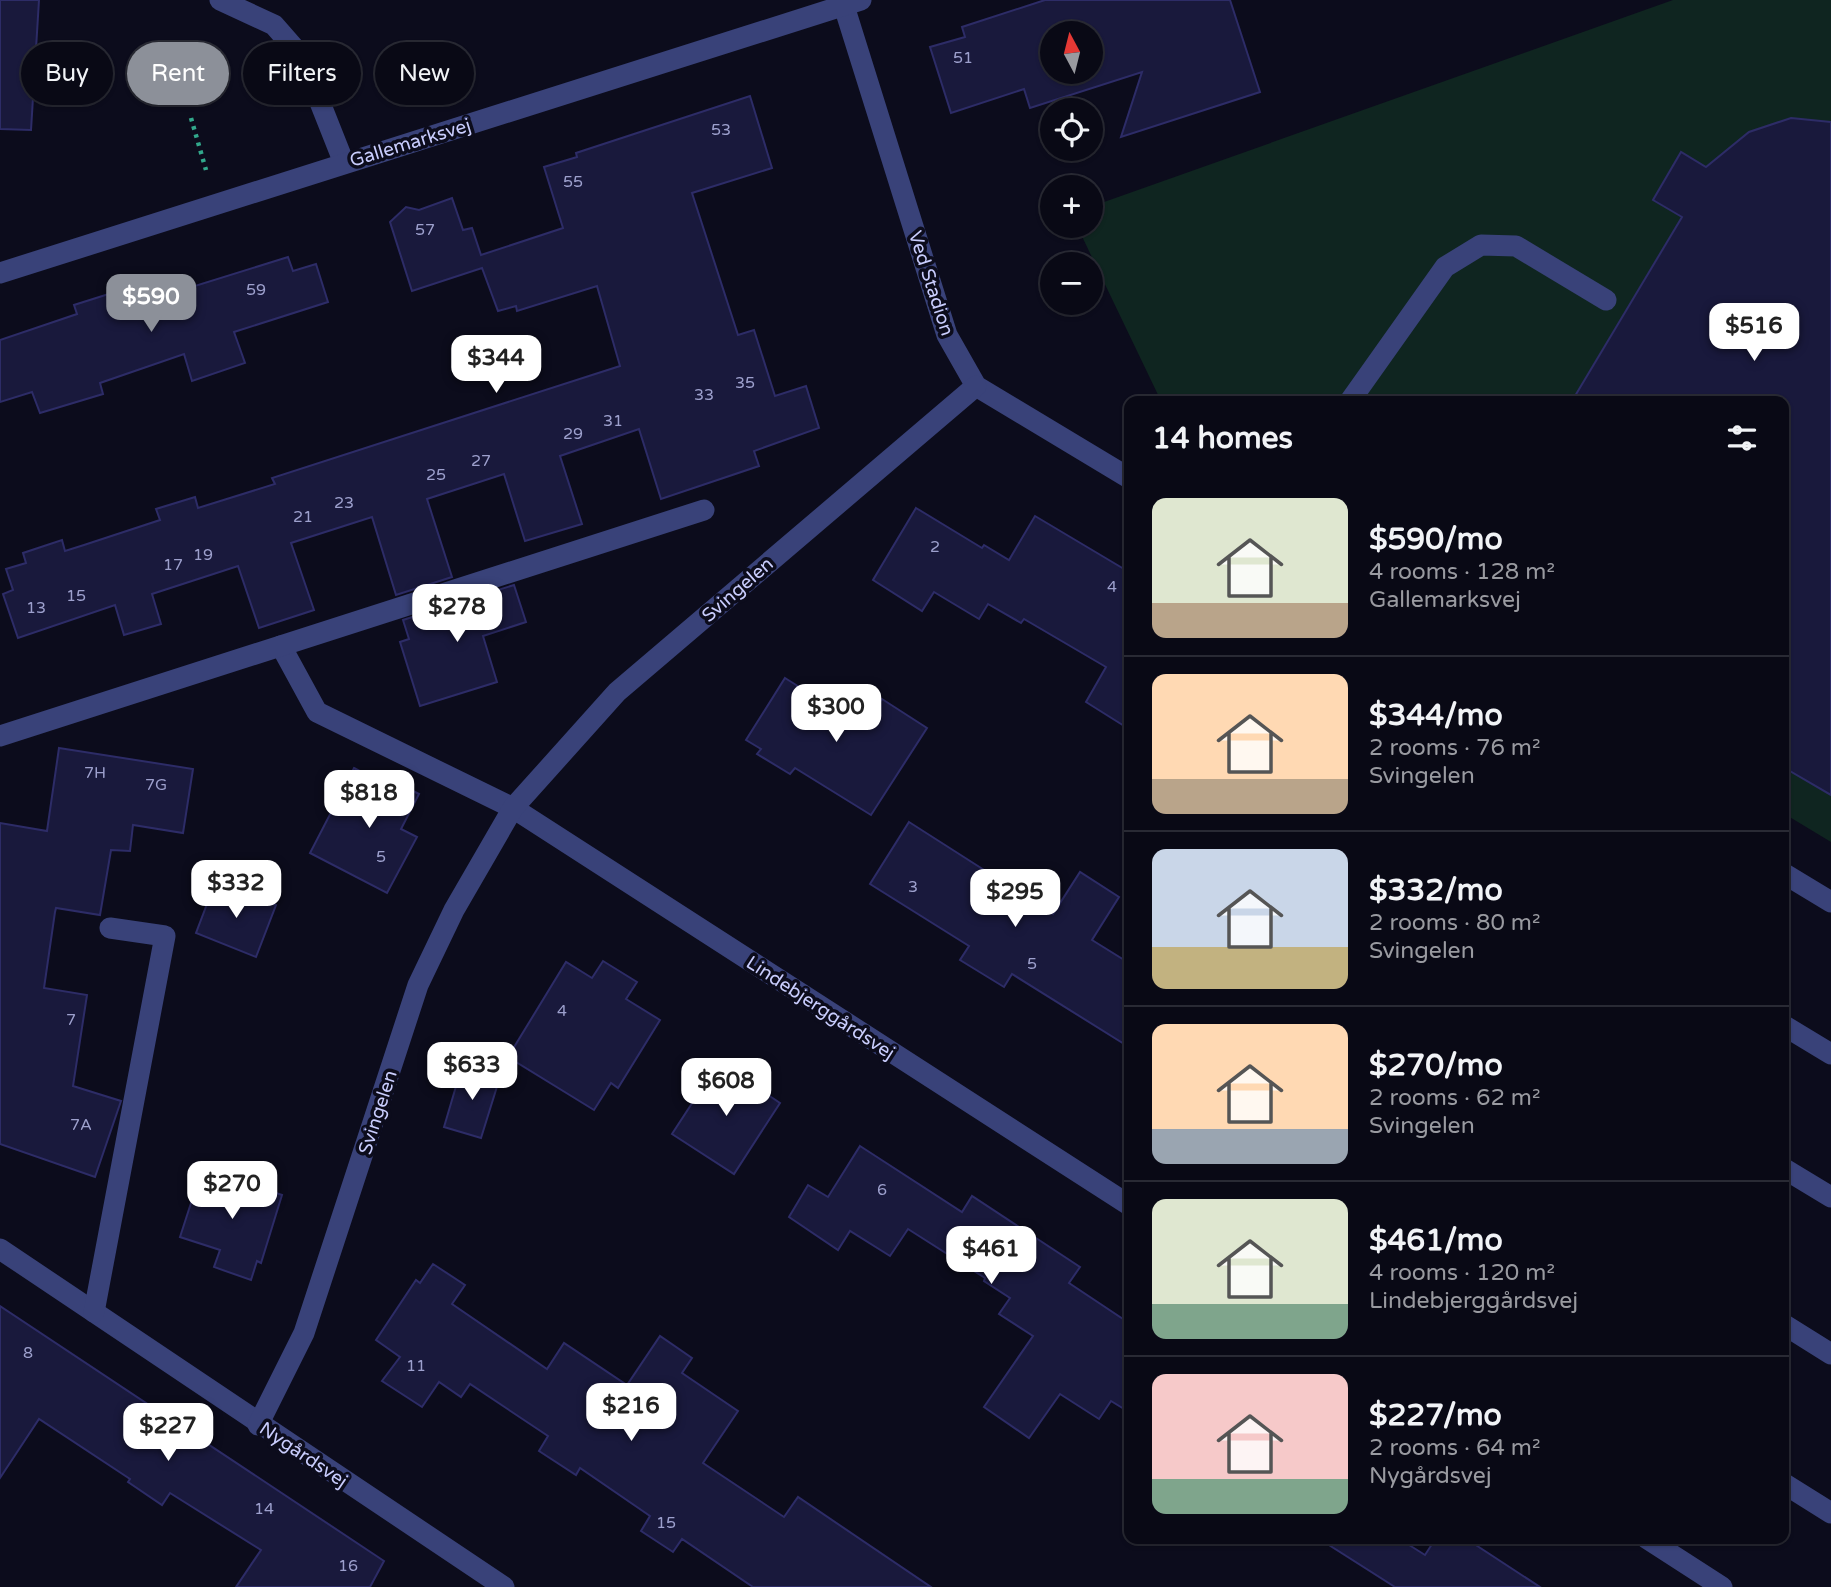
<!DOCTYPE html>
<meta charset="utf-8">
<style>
body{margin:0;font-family:"Varela Round",sans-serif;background:#171722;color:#f1f3f6;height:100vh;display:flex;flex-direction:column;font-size:26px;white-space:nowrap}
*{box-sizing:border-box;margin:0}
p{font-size:23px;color:#999aa0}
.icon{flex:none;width:38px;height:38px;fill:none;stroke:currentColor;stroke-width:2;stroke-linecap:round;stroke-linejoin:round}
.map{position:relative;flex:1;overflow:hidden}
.details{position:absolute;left:1124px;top:396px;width:665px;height:1148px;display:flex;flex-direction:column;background:#090915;border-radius:14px;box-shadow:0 2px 5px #0004,0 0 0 2px #292a34}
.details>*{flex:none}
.banner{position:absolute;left:21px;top:42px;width:665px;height:63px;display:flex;gap:14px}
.needle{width:46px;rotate:353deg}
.tools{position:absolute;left:1040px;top:21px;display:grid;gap:14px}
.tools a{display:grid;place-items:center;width:63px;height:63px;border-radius:50%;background:#090915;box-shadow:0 2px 5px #0004,0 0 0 2px #292a34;font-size:35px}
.price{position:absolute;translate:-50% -60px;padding:0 16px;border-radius:14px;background:#fff;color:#222;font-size:23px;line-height:46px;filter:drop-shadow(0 2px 4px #0008)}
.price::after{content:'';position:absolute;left:50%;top:42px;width:21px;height:16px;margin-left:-10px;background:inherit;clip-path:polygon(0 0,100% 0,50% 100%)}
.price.current{background:#8c9099;color:#fff}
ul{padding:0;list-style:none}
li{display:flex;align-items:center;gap:21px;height:175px;padding:0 28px}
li+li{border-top:2px solid #292a34}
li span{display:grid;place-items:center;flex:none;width:196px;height:140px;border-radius:14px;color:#555}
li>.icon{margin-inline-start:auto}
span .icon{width:84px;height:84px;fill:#fffc;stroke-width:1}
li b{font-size:30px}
h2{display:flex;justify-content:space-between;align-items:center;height:84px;padding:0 28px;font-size:30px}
.pill{padding:0 24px;border-radius:32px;background:#090915;box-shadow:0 2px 5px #0004,0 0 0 2px #292a34;font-size:24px;line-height:63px}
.pill.current{background:#8c9099;color:#fff}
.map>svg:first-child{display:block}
.green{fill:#0f2520}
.building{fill:#19193c;stroke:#2d2c67;stroke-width:2;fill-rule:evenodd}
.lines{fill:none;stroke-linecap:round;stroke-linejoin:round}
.path{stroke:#32a88b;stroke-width:4.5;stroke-dasharray:3.5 5;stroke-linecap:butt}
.minor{stroke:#394279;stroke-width:21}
.labels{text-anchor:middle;stroke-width:7;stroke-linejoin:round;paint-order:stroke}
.number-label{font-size:16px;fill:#9da0cd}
.street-label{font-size:19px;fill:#c9cdfd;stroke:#0c0c1c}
</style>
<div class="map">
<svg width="1831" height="1587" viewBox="0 0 1831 1587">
<rect width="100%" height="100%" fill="#0c0c1c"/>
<!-- green -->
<polygon class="green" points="1673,0 1831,0 1831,842 1783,813 1783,401 1161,401 1077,226 1090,226 1090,207"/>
<!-- building -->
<g class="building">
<polygon points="0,0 39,0 31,130 0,129"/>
<path d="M1045,0H1230L1260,92L1121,137L1142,72L1030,108L1024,89L951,113L930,47L965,37L962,27ZM1052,33H1090V72H1052Z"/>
<polygon points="750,96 772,168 692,193 738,335 754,330 775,396 806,386 819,428 754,451 759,466 661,499 639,429 560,456 582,524 525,541 504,474 427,499 452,577 396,595 372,517 291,543 314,610 259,628 238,566 152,594 161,624 124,635 115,605 18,638 3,594 13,590 6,569 26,563 23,553 62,540 65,551 84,545 160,520 156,509 195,497 198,508 275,484 272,478 620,366 597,286 517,311 516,306 498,311 482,268 412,291 390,222 406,207 419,210 452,198 463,230 472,228 481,255 563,228 544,167 577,157 576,153"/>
<polygon points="1791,118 1831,122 1831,795 1783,767 1783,401 1572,401 1682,217 1653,200 1681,152 1706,167 1749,132"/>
<polygon points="288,257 293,271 316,264 328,302 234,332 245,363 192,381 184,354 100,383 103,394 40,413 32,392 0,402 0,340 77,314 74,305 115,292 121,309"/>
<polygon points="916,508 982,548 984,545 1009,560 1035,516 1129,572 1129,729 1086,702 1106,667 1024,619 1021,623 988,604 979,619 934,592 922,611 873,580"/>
<polygon points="514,585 526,622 483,636 497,682 420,706 400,642 409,639 403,620"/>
<polygon points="785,678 863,727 882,699 927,728 871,815 795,768 790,774 757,754 761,749 746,740"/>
<polygon points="59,748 193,769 183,833 133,825 130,851 111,850 100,915 56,908 55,912 44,988 87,995 73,1086 121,1101 95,1177 0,1144 0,823 47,831"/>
<polygon points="354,768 376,780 379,773 419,794 401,829 417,837 387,893 310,853"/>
<polygon points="909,822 1053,914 1080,872 1119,897 1092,940 1129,963 1129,1047 1012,974 1004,987 960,960 969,946 870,884"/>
<polygon points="215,883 276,905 256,957 196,933"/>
<polygon points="603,961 637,982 626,999 660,1020 618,1088 611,1083 594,1110 508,1057 566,962 592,978"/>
<polygon points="719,1062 780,1103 734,1174 672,1134"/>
<polygon points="462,1066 500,1077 481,1138 444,1127"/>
<polygon points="860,1146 962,1212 972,1196 1080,1267 1069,1283 1129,1323 1129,1412 1111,1401 1099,1419 1060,1394 1029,1438 984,1407 1033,1336 999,1314 1010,1298 984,1281 985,1278 908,1229 890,1256 850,1231 838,1250 789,1217 808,1185 828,1197"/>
<polygon points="202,1169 282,1195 261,1263 257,1261 251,1280 214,1267 220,1250 180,1237"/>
<polygon points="433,1264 465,1285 452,1304 547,1369 564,1343 627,1385 660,1336 692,1358 682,1373 738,1411 703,1463 784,1517 798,1497 931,1587 753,1587 682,1539 673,1552 641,1531 650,1516 580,1468 576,1475 539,1451 548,1436 470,1384 461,1397 439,1382 422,1407 382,1381 400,1357 376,1340 416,1280 420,1283"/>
<polygon points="0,1306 384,1561 370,1587 236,1587 261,1550 170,1493 162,1505 128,1482 130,1479 39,1419 0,1478"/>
<polygon points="1318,1538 1398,1538 1425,1555 1436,1538 1465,1538 1540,1587 1395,1587"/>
</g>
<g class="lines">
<!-- path -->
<polyline class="path" points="191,118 206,170"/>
<!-- minor -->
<g class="minor">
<polyline points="220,0 274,25 302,57 344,163"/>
<polyline points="844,6 947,335 976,386 1129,478"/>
<polyline points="0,273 861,0"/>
<polyline points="1350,401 1445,267 1481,245 1516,246 1606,300"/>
<polyline points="281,646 317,712 513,808 1129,1205"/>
<polyline points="0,736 704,510"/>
<polyline points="1783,873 1831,902"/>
<polyline points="1783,1025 1831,1054"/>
<polyline points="1783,1168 1831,1197"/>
<polyline points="0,1249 504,1587"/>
<polyline points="94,1312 165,936 110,928"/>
<polyline points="1783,1324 1831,1354"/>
<polyline points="258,1425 304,1333 418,985 454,910 513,808 617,692 976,386"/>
<polyline points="1783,1483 1831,1513"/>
<polyline points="1646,1538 1722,1587"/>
</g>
</g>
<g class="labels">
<!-- number labels -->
<g class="number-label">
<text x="963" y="63">51</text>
<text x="721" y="135">53</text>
<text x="573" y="187">55</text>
<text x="425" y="235">57</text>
<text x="256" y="295">59</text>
<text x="745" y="388">35</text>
<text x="704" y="400">33</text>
<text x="613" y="426">31</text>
<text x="573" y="439">29</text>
<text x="481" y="466">27</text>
<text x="436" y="480">25</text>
<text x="344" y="508">23</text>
<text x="303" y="522">21</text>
<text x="935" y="552">2</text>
<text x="203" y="560">19</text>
<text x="173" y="570">17</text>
<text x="1112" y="592">4</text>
<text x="76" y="601">15</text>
<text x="36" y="613">13</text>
<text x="95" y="778">7H</text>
<text x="156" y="790">7G</text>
<text x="381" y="862">5</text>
<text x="913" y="892">3</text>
<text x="1032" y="969">5</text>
<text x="562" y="1016">4</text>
<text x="71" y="1025">7</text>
<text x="81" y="1130">7A</text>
<text x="882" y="1195">6</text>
<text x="28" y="1358">8</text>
<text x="416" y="1371">11</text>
<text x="264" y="1514">14</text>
<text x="666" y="1528">15</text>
<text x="348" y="1571">16</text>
</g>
<!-- street labels -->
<g class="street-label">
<text transform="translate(410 142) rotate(-17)" y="7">Gallemarksvej</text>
<text transform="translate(932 283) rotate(72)" y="7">Ved Stadion</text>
<text transform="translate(737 589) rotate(-41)" y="7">Svingelen</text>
<text transform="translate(821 1007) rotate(33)" y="7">Lindebjerggårdsvej</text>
<text transform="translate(377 1112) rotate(-72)" y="7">Svingelen</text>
<text transform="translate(304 1454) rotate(34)" y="7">Nygårdsvej</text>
</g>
</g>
</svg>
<div class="tools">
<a><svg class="needle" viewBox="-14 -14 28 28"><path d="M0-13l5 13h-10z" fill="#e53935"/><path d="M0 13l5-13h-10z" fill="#999aa0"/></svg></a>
<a><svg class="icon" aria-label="locate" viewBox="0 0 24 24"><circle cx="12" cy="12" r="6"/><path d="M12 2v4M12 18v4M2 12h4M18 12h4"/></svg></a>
<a>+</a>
<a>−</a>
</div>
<b class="price current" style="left:151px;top:334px">$590</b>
<b class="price" style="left:1754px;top:363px">$516</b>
<b class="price" style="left:496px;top:395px">$344</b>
<b class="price" style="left:457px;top:644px">$278</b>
<b class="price" style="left:836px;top:744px">$300</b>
<b class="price" style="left:369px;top:830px">$818</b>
<b class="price" style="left:236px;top:920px">$332</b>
<b class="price" style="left:1015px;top:929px">$295</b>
<b class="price" style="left:472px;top:1102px">$633</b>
<b class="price" style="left:726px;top:1118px">$608</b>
<b class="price" style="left:232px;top:1221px">$270</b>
<b class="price" style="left:991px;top:1286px">$461</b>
<b class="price" style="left:631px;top:1443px">$216</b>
<b class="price" style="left:168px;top:1463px">$227</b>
<div class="banner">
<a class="pill">Buy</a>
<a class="pill current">Rent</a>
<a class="pill">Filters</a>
<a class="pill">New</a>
</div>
<section class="details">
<h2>14 homes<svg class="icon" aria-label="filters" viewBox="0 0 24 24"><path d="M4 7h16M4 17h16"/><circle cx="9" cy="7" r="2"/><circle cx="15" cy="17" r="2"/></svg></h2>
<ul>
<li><span style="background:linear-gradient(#dfe7d0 75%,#b9a48a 0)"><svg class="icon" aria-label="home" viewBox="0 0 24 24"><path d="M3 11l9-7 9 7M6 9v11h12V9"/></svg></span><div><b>$590/mo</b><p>4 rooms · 128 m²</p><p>Gallemarksvej</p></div></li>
<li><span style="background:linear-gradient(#ffd9b3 75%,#b9a48a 0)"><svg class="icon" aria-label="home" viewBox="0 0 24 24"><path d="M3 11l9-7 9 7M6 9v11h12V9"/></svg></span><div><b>$344/mo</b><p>2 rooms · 76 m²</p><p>Svingelen</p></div></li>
<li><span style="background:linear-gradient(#c9d6e8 70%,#c2b280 0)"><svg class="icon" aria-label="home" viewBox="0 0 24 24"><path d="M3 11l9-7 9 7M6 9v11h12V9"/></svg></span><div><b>$332/mo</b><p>2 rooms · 80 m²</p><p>Svingelen</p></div></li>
<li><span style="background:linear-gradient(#ffd9b3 75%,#9aa5b1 0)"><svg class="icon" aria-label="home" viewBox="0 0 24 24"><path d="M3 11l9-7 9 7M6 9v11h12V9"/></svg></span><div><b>$270/mo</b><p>2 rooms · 62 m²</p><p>Svingelen</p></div></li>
<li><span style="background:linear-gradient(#dfe7d0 75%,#7fa58c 0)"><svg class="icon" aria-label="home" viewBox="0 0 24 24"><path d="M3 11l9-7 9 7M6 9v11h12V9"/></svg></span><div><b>$461/mo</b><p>4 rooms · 120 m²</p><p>Lindebjerggårdsvej</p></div></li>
<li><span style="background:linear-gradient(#f6c9c9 75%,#7fa58c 0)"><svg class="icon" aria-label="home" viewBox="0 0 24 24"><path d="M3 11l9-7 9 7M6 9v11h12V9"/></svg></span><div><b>$227/mo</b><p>2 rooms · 64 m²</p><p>Nygårdsvej</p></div></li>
</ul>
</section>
</div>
